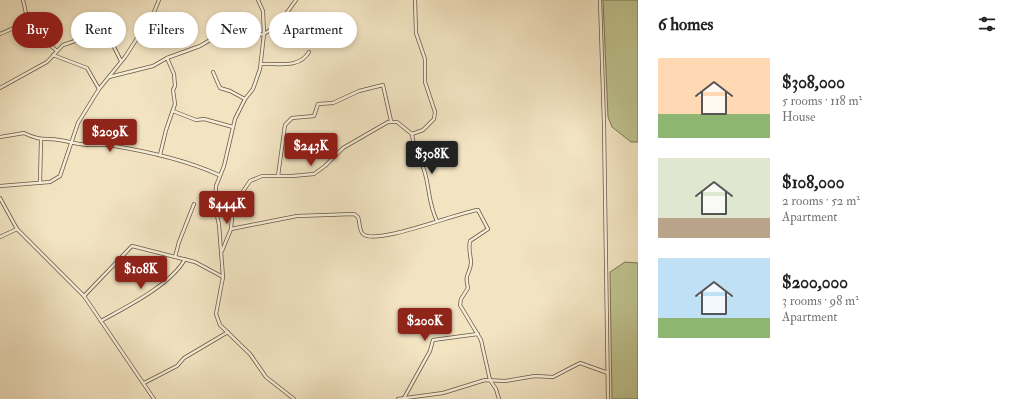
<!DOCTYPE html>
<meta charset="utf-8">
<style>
body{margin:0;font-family:"IM FELL Double Pica",serif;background:#f2f2f2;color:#222;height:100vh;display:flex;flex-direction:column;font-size:15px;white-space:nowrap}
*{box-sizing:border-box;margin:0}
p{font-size:13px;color:#767676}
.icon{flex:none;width:22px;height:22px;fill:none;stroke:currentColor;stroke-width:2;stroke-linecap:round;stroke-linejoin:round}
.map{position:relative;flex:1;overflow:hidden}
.panel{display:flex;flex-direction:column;background:#fff;width:380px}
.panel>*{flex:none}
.banner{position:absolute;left:12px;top:12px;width:380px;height:36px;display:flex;gap:8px}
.price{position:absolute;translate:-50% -34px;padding:0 9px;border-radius:4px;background:#8f2418;color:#fff;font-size:13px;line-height:26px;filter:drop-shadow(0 1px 2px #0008)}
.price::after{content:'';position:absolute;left:50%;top:24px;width:12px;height:9px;margin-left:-6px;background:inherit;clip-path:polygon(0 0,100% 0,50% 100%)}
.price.selected{background:#222;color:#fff}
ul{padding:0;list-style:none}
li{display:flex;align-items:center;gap:12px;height:100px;padding:0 20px}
li span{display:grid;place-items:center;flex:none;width:112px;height:80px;border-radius:0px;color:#555}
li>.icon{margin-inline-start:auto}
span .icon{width:48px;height:48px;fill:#fffc;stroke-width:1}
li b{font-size:17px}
h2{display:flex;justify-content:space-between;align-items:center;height:48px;padding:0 20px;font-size:17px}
.tag{padding:0 14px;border-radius:18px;background:#fff;box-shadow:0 2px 6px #0003;font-size:14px;line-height:36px}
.tag.selected{background:#8f2418;color:#fff}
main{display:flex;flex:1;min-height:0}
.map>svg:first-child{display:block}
.green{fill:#bfc390;stroke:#7c7656}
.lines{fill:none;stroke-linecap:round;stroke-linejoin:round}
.minor-casing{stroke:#685846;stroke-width:4}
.minor{stroke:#f7edd7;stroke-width:2.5}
</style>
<main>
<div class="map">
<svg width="638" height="399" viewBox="0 0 638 399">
<rect width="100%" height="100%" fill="#f2e3c1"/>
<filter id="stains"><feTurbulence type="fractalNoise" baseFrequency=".005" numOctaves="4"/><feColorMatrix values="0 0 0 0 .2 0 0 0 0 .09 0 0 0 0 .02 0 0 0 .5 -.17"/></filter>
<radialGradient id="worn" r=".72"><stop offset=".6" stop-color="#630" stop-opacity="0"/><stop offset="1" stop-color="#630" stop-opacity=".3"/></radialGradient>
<!-- green -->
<g class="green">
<polygon points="603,0 638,0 638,142 631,142 612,127 608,117"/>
<polygon points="625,262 638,263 638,399 612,399 610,272"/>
</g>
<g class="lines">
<!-- minor casing -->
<g class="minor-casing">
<g id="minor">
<polyline points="23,0 28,22 32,25 41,37 57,51"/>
<polyline points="258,0 263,11 264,34 260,69 253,89 245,99 235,119 224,166 216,186 215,206 219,225 223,277 216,314 220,325 250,354 266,377 294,399"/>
<polyline points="600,0 604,124 608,399"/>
<polyline points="0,34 28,22"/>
<polyline points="53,55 87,68 99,89"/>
<path d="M261,64C278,63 299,69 309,52"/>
<polyline points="213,72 220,88 230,91 245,99"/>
<polyline points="109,77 153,66 167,58 200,46 222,33 229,31 239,35 252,36 264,34 278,25 296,0"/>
<polyline points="0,88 47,62 63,45 81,39 110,39 121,61"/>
<polyline points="173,111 196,120 204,119 233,127"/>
<path d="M412,134C413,147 420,157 424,170C430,188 428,203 437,221"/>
<path d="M0,137L24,133C40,141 43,138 59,140C66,141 73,143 80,144C89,146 98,144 108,145C146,151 184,159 219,175"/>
<polyline points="160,155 166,130 175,104 173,90 175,86 174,74 167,58"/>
<polyline points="278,176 285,125 292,118 314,116 318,104 333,103 359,91 383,85 391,121"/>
<polyline points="40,183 41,140"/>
<polyline points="0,186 50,182 60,176 78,123 99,89 125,57 154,12 159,0"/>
<polyline points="0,198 17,229 84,296 154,399"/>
<path d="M231,229L297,216L354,214L358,217C360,222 359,231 363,234C376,246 459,212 478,210L488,229L470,241C468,251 471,255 471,263C470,275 464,273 468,288L461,299L460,305L481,340L490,380L496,389L499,399"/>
<polyline points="0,237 17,229"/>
<polyline points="222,251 231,229 233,206 250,181 262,176 292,176 314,174 325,166 343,148 388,122 397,122 412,134 423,130 434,119 435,112 425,82 425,59 416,33 415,0"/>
<polyline points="175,257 179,242 194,204"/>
<polyline points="84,296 132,246 195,262 223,277"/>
<path d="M101,321C126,307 171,285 185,259"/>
<polyline points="144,383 177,366 184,358 228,332"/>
<polyline points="404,398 430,351 433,340 478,334"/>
<polyline points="398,399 443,393 485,380 505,381 535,376 553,377 580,363 608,373"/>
</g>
</g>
<!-- minor -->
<use href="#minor" class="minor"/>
</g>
<rect width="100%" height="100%" filter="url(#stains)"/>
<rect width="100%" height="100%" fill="url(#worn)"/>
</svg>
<b class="price" style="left:110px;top:153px">$209K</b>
<b class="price" style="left:311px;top:167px">$243K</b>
<b class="price selected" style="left:432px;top:175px">$308K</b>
<b class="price" style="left:227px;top:225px">$444K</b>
<b class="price" style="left:141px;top:290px">$108K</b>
<b class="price" style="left:425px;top:342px">$200K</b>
<div class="banner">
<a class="tag selected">Buy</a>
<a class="tag">Rent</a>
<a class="tag">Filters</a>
<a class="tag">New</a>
<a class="tag">Apartment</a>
</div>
</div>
<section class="panel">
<h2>6 homes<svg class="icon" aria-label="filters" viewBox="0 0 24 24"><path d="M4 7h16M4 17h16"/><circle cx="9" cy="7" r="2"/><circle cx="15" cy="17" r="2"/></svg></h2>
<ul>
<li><span style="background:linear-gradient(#ffd9b3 70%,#8fb573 0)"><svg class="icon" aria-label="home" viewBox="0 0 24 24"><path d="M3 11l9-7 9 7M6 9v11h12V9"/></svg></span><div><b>$308,000</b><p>5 rooms · 118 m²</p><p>House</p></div></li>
<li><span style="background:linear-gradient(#dfe7d0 75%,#b9a48a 0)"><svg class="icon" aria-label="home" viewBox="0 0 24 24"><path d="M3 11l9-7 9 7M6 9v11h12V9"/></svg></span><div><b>$108,000</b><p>2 rooms · 52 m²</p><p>Apartment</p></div></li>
<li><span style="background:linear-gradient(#bfe0f5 75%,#8fb573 0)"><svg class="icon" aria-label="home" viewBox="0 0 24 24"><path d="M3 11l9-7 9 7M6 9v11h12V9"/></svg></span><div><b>$200,000</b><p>3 rooms · 98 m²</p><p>Apartment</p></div></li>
</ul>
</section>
</main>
